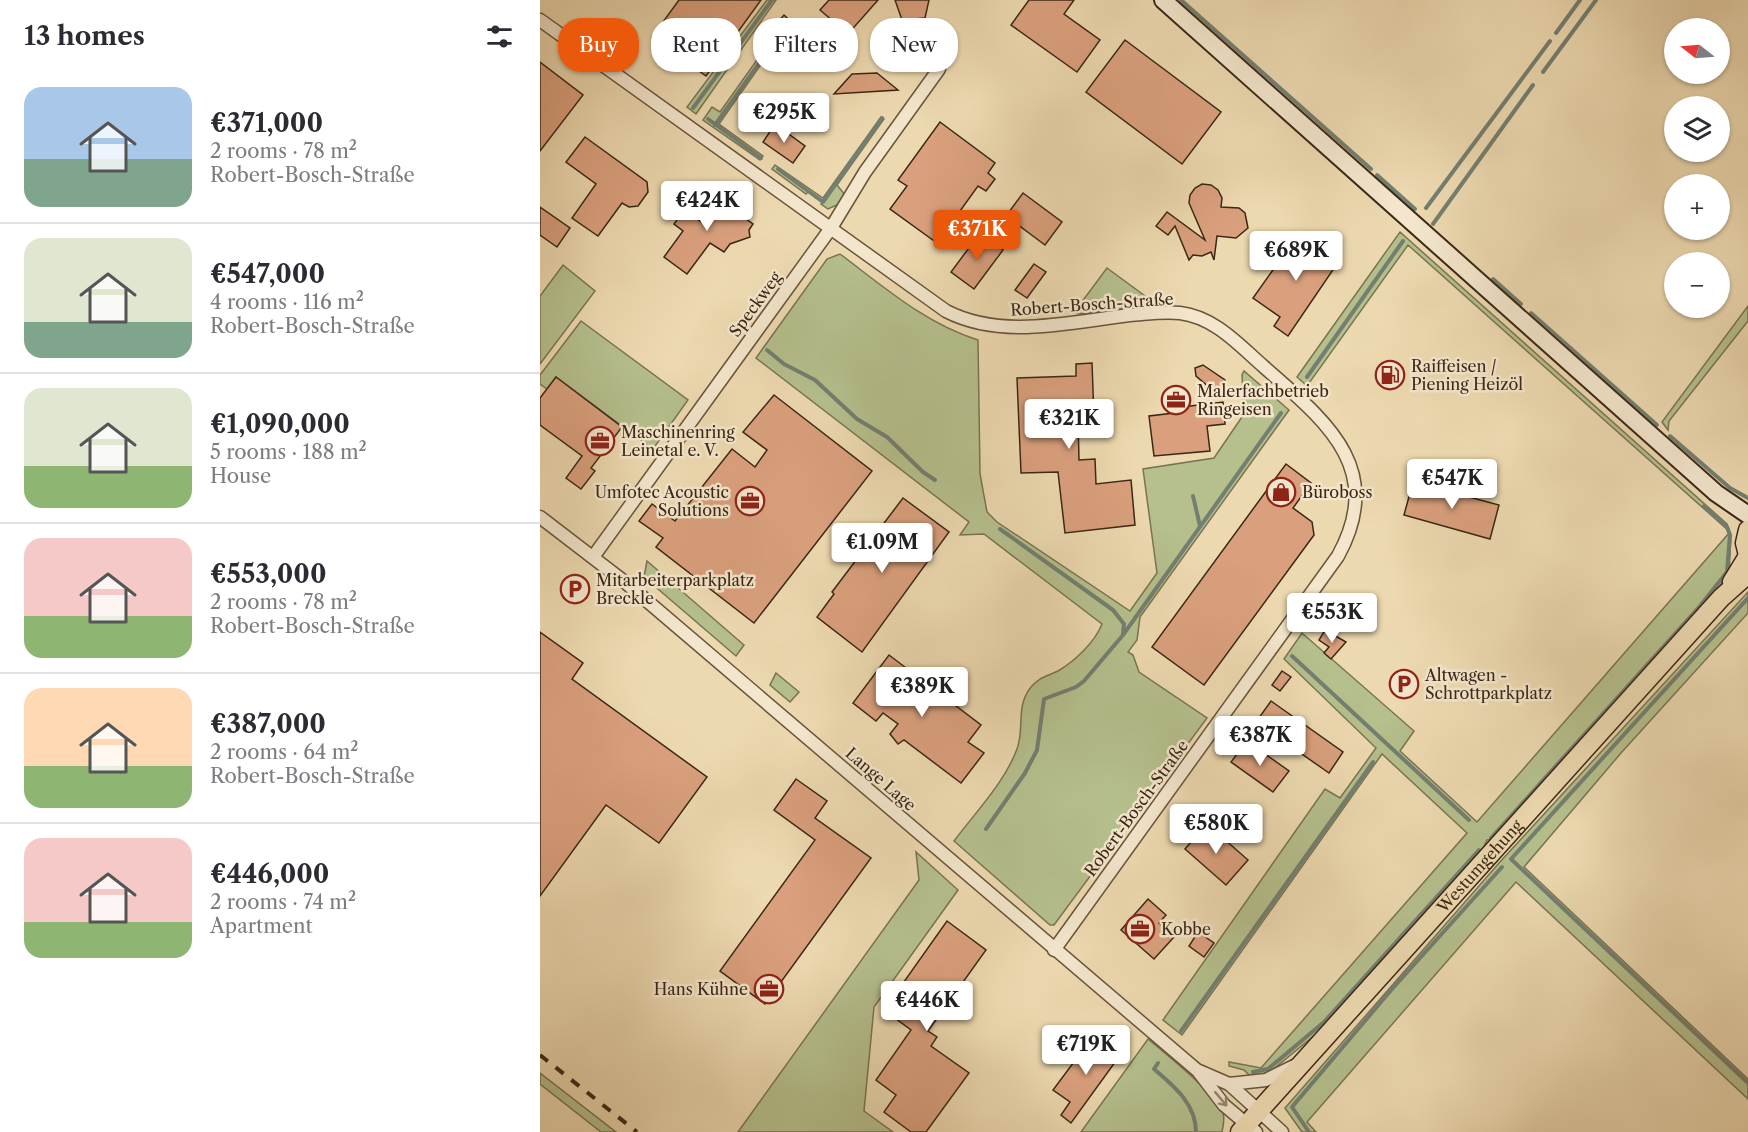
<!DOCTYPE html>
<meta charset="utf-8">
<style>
body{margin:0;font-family:"Libre Caslon Text",serif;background:#f7f7f7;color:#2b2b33;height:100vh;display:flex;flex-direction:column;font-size:22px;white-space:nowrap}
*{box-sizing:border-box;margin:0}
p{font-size:20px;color:#7c7c81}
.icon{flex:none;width:33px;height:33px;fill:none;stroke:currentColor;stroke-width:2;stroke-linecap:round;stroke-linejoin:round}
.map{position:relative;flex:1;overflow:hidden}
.side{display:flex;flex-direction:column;background:#fff;width:540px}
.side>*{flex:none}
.guide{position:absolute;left:18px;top:18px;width:570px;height:54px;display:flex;gap:12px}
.needle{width:39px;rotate:287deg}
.fabs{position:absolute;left:1124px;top:18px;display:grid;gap:12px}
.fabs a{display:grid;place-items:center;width:66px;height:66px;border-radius:50%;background:#fff;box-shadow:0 2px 4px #0004;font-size:30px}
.price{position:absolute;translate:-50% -51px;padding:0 14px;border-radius:6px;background:#fff;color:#222;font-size:20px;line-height:39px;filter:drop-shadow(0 2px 3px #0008)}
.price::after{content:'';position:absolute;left:50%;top:36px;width:18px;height:14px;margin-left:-9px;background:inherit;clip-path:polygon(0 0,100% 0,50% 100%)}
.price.selected{background:#ea580c;color:#fff}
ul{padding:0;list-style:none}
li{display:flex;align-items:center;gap:18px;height:150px;padding:0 24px}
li+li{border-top:2px solid #e1e1e2}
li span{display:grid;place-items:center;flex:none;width:168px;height:120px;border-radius:18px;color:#555}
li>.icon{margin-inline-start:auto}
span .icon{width:72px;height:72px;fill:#fffc;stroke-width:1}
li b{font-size:26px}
h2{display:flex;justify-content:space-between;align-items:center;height:72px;padding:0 24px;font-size:26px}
.tag{padding:0 21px;border-radius:24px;background:#fff;box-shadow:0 2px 4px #0004;font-size:21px;line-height:54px}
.tag.selected{background:#ea580c;color:#fff}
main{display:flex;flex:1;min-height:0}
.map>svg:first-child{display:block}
.green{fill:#b5c08d;stroke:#787452;stroke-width:1.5}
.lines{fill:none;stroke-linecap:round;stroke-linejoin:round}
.stream{stroke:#737f71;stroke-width:4}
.building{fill:#daa07d;stroke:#3b2716;stroke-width:1.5}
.street-casing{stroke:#68543c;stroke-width:15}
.secondary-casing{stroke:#3b2716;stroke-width:20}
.primary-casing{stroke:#3b2716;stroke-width:21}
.street{stroke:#f3e6cc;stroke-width:12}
.secondary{stroke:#f3e6cc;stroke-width:16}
.primary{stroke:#edd9b0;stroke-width:18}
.rail{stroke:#3b2716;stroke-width:4;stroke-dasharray:10 10;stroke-linecap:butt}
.oneway{stroke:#978671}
.labels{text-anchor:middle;stroke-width:5;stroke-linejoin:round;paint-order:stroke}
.street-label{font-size:16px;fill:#3b2716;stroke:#f3e6cc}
.poi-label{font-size:16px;fill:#3b2716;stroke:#f3e6cc;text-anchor:start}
</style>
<main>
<section class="side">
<h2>13 homes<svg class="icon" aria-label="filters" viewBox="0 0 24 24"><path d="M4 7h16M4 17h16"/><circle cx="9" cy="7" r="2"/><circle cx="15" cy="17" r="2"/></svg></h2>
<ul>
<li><span style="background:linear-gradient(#a9c7e8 60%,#7fa58c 0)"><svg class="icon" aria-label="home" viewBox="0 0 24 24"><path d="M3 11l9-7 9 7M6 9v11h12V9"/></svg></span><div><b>€371,000</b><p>2 rooms · 78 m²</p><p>Robert-Bosch-Straße</p></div></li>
<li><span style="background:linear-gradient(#dfe7d0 70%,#7fa58c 0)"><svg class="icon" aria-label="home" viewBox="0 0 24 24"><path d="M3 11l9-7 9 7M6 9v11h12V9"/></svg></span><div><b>€547,000</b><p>4 rooms · 116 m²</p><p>Robert-Bosch-Straße</p></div></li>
<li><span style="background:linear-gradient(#dfe7d0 65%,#8fb573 0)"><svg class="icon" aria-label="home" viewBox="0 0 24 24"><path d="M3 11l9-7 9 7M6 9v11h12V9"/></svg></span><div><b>€1,090,000</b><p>5 rooms · 188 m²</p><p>House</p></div></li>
<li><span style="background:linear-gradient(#f6c9c9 65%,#8fb573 0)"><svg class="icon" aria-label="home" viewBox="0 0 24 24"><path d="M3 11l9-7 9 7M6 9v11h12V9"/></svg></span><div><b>€553,000</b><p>2 rooms · 78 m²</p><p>Robert-Bosch-Straße</p></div></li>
<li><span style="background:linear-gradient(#ffd9b3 65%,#8fb573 0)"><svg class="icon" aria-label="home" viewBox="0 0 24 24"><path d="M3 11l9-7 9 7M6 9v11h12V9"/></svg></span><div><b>€387,000</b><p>2 rooms · 64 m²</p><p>Robert-Bosch-Straße</p></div></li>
<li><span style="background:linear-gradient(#f6c9c9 70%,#8fb573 0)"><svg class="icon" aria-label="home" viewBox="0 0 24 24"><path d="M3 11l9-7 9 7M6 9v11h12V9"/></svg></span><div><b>€446,000</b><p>2 rooms · 74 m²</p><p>Apartment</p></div></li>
</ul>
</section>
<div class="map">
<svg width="1208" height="1132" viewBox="0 0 1208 1132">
<rect width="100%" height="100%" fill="#edd9b0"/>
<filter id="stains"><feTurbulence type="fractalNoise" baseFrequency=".00333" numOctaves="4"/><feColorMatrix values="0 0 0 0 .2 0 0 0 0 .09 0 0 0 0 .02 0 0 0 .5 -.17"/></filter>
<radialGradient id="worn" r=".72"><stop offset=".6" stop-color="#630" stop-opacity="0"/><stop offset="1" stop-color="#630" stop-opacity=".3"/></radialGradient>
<!-- green -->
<g class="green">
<polygon points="227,0 236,0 156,114 147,107"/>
<polygon points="228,28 240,37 242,50 234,46 179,124 223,156 220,160 163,120 172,107 180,112 234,36 227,30"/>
<polygon points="341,117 344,119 297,185 305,195 297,205 288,209 281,204 283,201 269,191 266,194 232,169 235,165 283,198"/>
<polygon points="860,232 1187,524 1191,535 1189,574 1160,612 953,839 947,840 940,855 781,1030 731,1071 712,1078 704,1070 689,1066 689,1062 721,1068 927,833 842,754 642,1035 623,1020 785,789 800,798 836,748 744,659 762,633 874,731 860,751 937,822 1190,532 868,245 767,386 757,377"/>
<path d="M300,254C344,287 386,324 438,340L440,474L447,512L457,522L590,611L617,573L603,469L674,458L704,414L702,375L704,371L749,410L600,617L597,640L588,652L593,655L599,672L667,718L514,925H510L414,841C435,813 465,782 477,749C485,728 475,707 491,687C499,677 508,676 518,671C535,661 555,642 562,624L444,534L420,535L429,522L216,358L287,259Z"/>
<polygon points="23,265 55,291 0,364 0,296"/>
<polygon points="567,268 612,301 624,301 621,305 538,314 533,311 533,298 541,303"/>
<polygon points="1208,306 1208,321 1129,421 1128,430 1122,422"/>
<polygon points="41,321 148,400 113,449 16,377 7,389 0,384 0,375"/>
<polygon points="107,561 204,645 196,656 104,577"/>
<polygon points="1208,592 1208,613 1081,753 984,867 1208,1079 1208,1099 976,882 767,1122 776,1132 762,1132 745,1108 959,863"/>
<polygon points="236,673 259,692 250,702 230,685"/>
<polygon points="376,852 418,890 334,1007 324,1111 353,1132 198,1132 379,880"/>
<path d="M608,1039C626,1054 675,1093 683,1113C685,1120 683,1126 682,1132H541Z"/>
<polygon points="0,1073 76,1132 61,1132 0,1084"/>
</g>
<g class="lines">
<!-- stream -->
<g class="stream">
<polyline points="641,0 831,169"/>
<polyline points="1016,33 1040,0"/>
<polyline points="1003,72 1056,0"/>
<polyline points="153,108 232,0"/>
<polyline points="168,119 221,158"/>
<polyline points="175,125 235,41 242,47"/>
<polyline points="238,169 283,202 342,118"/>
<polyline points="837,175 875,209"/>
<polyline points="886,208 1010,41"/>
<polyline points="893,224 993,85"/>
<polyline points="953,279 981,304"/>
<polyline points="991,313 1117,425"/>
<polyline points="227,350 244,364 275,380 317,419 347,437 383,472 395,480"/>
<polyline points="767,377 863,241"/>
<polyline points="1130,436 1190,488 1208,498"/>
<polyline points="653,496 660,526"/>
<polyline points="460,529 573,610 584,624 583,633"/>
<polyline points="1208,598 971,859 1208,1083"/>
<polyline points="752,656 929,820"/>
<polyline points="446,829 485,773 497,750 504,699 536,687 544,681 583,635 741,413"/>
<polyline points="951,838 1160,606 1187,572 1190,535 1187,527 1164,506"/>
<polyline points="641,1031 833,762"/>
<path d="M618,1063L614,1069C634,1086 656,1104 656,1132"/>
<polyline points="713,1072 728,1069 784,1022 939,850"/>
<polyline points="769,1132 752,1107 852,989 962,867"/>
</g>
</g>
<!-- building -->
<g class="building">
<polygon points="139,0 221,0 166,76 112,37"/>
<polygon points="289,0 338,0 308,34 280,10"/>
<polygon points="355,0 389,0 385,18 362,20"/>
<polygon points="489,0 534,0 524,14 560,40 537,72 471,25"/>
<polygon points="244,15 263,33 256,41 236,24"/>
<polygon points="585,40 681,112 642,164 546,92"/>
<polygon points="0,62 43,95 0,151"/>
<polygon points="337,73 358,90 294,94 312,74"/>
<polygon points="400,122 455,163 448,173 455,179 446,191 438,186 397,243 350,209 367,186 358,180"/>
<polygon points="235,124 265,146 253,163 223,142"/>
<polygon points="45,137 107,182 108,192 98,206 89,207 82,203 58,236 32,218 56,184 26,162"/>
<polygon points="662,184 671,185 678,190 682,198 681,207 699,208 705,213 708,228 696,238 677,236 674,260 671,252 662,256 653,255 649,260 635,226 628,235 616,226 627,212 665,240 649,203 650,195 655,188"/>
<polygon points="170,193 174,196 182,195 184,202 198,212 205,211 206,219 213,224 209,230 210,237 190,244 184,252 170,243 147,274 124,257 143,231 134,224 144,210 160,221 159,199 167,198"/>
<polygon points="483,193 522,222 505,245 466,216"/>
<polygon points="0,207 30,228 17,247 0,235"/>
<polygon points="760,232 799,261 748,336 734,326 740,317 713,298"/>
<polygon points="440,233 463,250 434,289 411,272"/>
<polygon points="494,264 506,272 487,298 475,290"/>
<polygon points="552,363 554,417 538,418 539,460 555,459 556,484 591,480 595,525 525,533 518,472 481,473 477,378 536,376 536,364"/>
<polygon points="663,365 685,380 686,391 676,393 656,376 655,368"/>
<polygon points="16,377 82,427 51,468 55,471 41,489 26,478 42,456 0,425 0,398"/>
<polygon points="234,395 332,471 214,623 116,547 123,538 99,521 112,504 135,521 192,449 215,467 227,450 203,432"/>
<polygon points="683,402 685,424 667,426 670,451 614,456 609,416 634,413 634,408"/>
<polygon points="746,464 771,483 753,508 772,522 774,535 664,685 612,647"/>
<polygon points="873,482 959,505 950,539 864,515"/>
<polygon points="363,498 409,532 322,652 277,617 294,594 292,592"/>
<polygon points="785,630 806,642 791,659 784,653 789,647 779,640"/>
<polygon points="0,632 43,663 32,679 167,777 119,843 66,805 0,896"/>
<polygon points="349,655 441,725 428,742 444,753 421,783 364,740 358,744 350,734 358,724 343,713 336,721 313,703"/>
<polygon points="742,671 751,677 740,691 732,685"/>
<polygon points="731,701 803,752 789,773 716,722"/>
<polygon points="707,741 749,771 733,792 691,762"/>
<polygon points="256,779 287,801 275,818 331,858 225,1004 180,971 275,840 234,810"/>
<polygon points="667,824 708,860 686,885 645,849"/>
<polygon points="608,899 626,915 619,923 634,937 614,959 581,930"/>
<polygon points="407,921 446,950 388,1031 397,1037 391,1046 429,1073 386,1132 371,1132 344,1112 356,1095 336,1080 371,1030 344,1010"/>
<polygon points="658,932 674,943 664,957 649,946"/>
<polygon points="554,1035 581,1054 531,1123 521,1115 530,1102 513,1090"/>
</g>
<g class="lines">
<!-- street casing -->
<g class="street-casing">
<g id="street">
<path d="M0,20L406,311C462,340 530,322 590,315C606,314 623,311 640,313C674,317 698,344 723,366C784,420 847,467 798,556L514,950"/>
<polyline points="0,517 86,583 658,1071 684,1105 716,1132"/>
<polyline points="53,557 291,228 325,172 399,69"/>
<polyline points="659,1071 689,1084 742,1132"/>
<polyline points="689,1084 726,1080 754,1066"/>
</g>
</g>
<!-- secondary casing -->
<g class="secondary-casing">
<polyline id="secondary" points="623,0 1176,493 1208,515"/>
</g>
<!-- primary casing -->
<g class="primary-casing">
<g id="primary">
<polyline points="1208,530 1205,543 1208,555"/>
<polyline points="1192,582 1208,556"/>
<path id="s1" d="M700,1132L1181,598L1208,574"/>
</g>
</g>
<!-- street -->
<use href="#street" class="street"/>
<!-- secondary -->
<use href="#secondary" class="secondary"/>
<!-- primary -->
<use href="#primary" class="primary"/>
<!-- rail -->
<polyline class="rail" points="0,1055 97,1132"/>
</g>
<!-- one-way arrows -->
<defs><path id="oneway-shaft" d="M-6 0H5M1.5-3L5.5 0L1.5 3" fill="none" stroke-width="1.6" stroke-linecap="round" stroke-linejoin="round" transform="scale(1.5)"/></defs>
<use class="oneway" href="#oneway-shaft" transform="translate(681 1099) rotate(50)"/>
<!-- icons -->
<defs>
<g id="fuel-ring" transform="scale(1.5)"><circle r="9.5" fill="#f3e6cc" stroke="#8f2418" stroke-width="1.5"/><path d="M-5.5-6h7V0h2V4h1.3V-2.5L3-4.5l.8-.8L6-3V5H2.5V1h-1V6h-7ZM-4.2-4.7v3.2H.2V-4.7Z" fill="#8f2418"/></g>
<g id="office-ring" transform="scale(1.5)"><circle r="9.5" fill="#f3e6cc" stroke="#8f2418" stroke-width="1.5"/><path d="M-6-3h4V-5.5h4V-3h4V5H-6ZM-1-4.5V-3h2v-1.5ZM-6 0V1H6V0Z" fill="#8f2418"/></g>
<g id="shop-ring" transform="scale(1.5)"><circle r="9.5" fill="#f3e6cc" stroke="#8f2418" stroke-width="1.5"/><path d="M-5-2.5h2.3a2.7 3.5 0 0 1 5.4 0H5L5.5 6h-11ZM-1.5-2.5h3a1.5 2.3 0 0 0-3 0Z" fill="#8f2418"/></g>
<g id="parking-ring" transform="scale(1.5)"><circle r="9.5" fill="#f3e6cc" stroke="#8f2418" stroke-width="1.5"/><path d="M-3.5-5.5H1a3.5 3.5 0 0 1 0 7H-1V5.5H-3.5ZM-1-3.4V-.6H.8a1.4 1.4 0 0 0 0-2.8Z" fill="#8f2418"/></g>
</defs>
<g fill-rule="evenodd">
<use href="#fuel-ring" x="850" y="375"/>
<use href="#office-ring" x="636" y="400"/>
<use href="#office-ring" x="60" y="441"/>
<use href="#shop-ring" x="741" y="492"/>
<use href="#office-ring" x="210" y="501"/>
<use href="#parking-ring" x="35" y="589"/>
<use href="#parking-ring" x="864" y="684"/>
<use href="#office-ring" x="600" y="929"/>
<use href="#office-ring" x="229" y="989"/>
</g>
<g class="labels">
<!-- street labels -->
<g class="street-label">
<text transform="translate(215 304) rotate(-54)" y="6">Speckweg</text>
<text transform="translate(552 304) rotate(-4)" y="6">Robert-Bosch-Straße</text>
<text transform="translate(341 779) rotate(41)" y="6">Lange Lage</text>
<text transform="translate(596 808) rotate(-54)" y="6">Robert-Bosch-Straße</text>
<text dy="6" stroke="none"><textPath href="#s1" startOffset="358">Westumgehung</textPath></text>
</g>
<!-- poi labels -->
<g class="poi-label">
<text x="871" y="372">Raiffeisen /<tspan x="871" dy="18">Piening Heizöl</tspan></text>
<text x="657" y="397">Malerfachbetrieb<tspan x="657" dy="18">Ringeisen</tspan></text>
<text x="81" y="438">Maschinenring<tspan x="81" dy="18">Leinetal e. V.</tspan></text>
<text x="189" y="498" text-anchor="end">Umfotec Acoustic<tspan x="189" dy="18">Solutions</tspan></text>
<text x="762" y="498">Büroboss</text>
<text x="56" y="586">Mitarbeiterparkplatz<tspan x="56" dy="18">Breckle</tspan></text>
<text x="885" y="681">Altwagen -<tspan x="885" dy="18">Schrottparkplatz</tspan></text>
<text x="621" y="935">Kobbe</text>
<text x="208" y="995" text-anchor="end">Hans Kühne</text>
</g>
</g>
<rect width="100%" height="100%" filter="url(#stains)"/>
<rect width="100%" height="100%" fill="url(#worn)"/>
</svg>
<div class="fabs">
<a><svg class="needle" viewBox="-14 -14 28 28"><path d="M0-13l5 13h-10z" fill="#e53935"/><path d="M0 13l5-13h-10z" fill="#7c7c81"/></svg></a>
<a><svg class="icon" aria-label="layers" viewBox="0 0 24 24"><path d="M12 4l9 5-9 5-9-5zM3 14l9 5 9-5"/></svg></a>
<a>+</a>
<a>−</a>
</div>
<b class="price" style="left:244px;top:144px">€295K</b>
<b class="price" style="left:167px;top:232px">€424K</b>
<b class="price selected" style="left:437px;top:261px">€371K</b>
<b class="price" style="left:756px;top:282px">€689K</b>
<b class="price" style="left:529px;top:450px">€321K</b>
<b class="price" style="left:912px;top:510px">€547K</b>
<b class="price" style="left:342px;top:574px">€1.09M</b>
<b class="price" style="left:792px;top:644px">€553K</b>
<b class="price" style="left:382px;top:718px">€389K</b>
<b class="price" style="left:720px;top:767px">€387K</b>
<b class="price" style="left:676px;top:855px">€580K</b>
<b class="price" style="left:387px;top:1032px">€446K</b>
<b class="price" style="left:546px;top:1076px">€719K</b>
<div class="guide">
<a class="tag selected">Buy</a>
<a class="tag">Rent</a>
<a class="tag">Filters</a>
<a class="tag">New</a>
</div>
</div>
</main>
